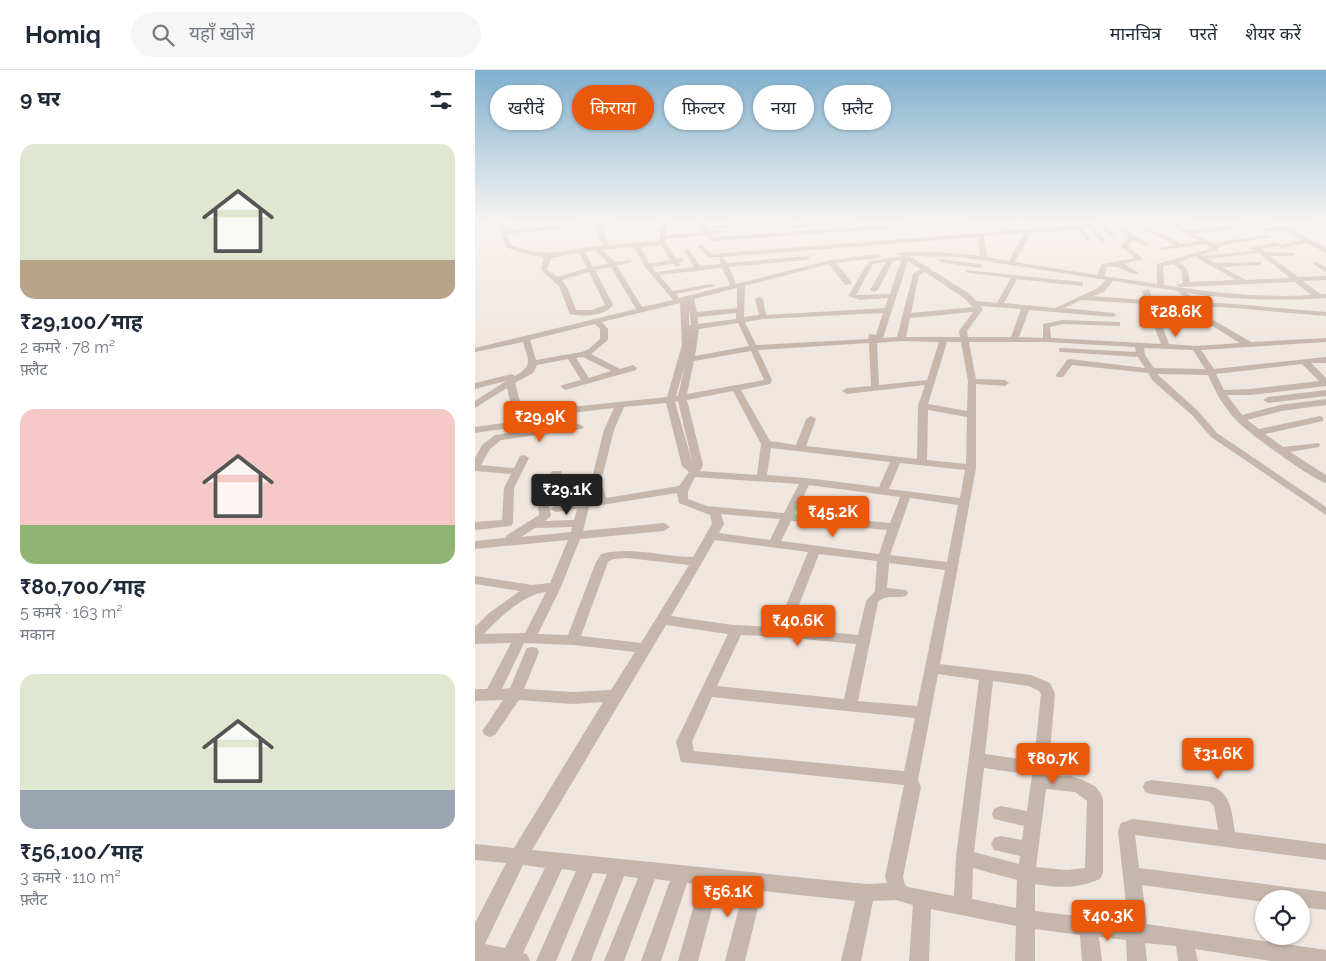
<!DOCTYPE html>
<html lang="hi">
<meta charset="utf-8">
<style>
body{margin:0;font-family:Raleway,"Noto Sans Devanagari",sans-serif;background:#f6f6f7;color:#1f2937;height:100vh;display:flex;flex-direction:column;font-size:19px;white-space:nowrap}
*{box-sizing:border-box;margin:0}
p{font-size:16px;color:#747a83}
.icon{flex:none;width:28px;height:28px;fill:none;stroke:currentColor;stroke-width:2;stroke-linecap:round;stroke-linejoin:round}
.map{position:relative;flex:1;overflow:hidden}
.drawer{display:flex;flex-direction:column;background:#fff;width:475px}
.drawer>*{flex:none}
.guide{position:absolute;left:15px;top:15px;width:475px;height:45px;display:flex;gap:10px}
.controls{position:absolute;left:780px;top:820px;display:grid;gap:10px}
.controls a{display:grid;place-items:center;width:55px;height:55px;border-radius:50%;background:#fff;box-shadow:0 1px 4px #0004;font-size:25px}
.price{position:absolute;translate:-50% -42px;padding:0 11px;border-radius:5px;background:#ea580c;color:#fff;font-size:16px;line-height:32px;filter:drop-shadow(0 1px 2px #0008)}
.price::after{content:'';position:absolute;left:50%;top:30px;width:15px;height:11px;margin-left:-8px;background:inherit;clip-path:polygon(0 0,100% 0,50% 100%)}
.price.current{background:#222;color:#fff}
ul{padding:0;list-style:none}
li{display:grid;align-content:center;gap:10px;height:265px;padding:0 20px}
li span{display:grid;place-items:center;height:155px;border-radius:15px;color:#555}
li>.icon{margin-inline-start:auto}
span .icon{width:90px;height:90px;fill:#fffc;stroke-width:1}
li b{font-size:21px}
h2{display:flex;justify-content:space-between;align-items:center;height:60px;padding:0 20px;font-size:21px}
.tag{padding:0 18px;border-radius:22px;background:#fff;box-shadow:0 1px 4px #0004;font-size:18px;line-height:45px}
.tag.current{background:#ea580c;color:#fff}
header{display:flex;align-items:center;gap:30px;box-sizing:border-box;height:70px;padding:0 25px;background:#fff;border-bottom:1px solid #e0e1e3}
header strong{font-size:24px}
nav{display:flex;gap:28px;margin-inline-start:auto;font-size:18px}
.search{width:350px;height:45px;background:#f6f6f7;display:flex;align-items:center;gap:12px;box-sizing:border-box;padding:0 18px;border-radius:28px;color:#747a83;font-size:19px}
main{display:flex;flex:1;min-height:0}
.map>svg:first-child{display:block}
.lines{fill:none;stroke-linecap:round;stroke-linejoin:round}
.minor{fill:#c6b6ac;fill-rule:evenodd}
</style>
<header>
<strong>Homiq</strong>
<div class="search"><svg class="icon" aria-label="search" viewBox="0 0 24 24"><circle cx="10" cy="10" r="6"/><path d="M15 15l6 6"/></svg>यहाँ खोजें</div>
<nav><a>मानचित्र</a><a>परतें</a><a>शेयर करें</a></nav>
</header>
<main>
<section class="drawer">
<h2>9 घर<svg class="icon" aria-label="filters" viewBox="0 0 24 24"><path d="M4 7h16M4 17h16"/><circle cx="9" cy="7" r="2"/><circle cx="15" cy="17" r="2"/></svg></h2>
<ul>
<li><span style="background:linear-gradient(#dfe7d0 75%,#b9a48a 0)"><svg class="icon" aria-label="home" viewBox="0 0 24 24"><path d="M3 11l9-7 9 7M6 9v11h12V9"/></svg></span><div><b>₹29,100/माह</b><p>2 कमरे · 78 m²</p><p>फ़्लैट</p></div></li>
<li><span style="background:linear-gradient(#f6c9c9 75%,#8fb573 0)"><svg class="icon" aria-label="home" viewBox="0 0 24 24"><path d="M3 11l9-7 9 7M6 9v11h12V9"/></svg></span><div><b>₹80,700/माह</b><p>5 कमरे · 163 m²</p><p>मकान</p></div></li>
<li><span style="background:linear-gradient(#dfe7d0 75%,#9aa5b1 0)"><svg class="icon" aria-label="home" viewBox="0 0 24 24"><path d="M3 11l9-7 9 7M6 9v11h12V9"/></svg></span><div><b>₹56,100/माह</b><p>3 कमरे · 110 m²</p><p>फ़्लैट</p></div></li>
</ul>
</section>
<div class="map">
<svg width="851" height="891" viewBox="0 0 851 891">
<rect width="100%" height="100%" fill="#efe6df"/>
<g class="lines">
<!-- minor -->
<g class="minor">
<path d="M22,150H28L31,161L118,152L117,150L123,151L206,150L203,152H191V165L229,162L222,150H228L235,161L247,160L250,162L237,165L239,167L481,150H505L502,152L237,171L231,165L191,169V173L201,189L207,188L210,190L204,193L205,195L202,197L198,194L177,197L181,202L219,197L209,181L212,179L214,180L225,196L246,194L244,189L247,187H233L223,176L226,174L237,184L621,154L619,152L622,150L627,153L675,150L696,152L739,150L703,155L714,161L799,150L802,152L720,164L738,173L793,165L796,167L744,176L743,180L726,185L727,186L778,181L780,180L776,179V177L802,173L805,175L827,170L808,160L791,161L788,159L789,158L851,153V157L816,159L851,178V183L832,173L807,178L804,176L786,179L790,182L820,183L821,184L818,186H795L823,207L851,206V210L828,211L845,224H851V228C806,231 758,230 712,223L723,233H746L851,242V246L746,237H721L703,221L638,211L629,222L617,226L669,230L667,221L674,219L686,254L705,255L714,252L718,254L706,259L688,258L694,274L721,276L765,273L720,245L719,243L723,241L776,272L851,268V272L726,280L739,299L851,287V293H836L851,308V316L775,325H752L767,345L805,335L851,329V335L806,341L772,350L784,359L845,346L848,347V351L790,364L808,377L844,373L845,375L844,377L815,382L851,405V413C838,410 772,362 762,351C749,338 740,321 733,305L682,304L723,341L742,363L851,437V445L736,367L717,345L678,311L673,303L597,295L588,307H582L581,305L592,290L595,289L670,298L663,287L587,282H584V278L661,282L660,277L572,272H494L501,309L530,310L534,313L530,316L501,314V398L465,594L556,605L575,613L580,624L573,705L595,706L608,710L621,717L626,724L628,729V803L625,809C601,819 585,818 560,814V841L653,852L643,761L646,753L658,749L743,760L739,736L734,731L676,724L670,722L668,717L670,712L676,710L738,717C757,724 757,745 760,762L851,774V790L660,765L664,798L851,822V840L826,837V829H789V832L667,815L672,854L851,880V891H796L720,879L723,891H703L701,876L670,873L672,891H652L651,870L624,867L627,891H607L605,865L560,859V891H540L541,856L456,839L454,891H434L438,835L421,830L398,831L386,891H366L380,831L287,821L270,891H250L269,819L243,816L223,891H203L225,814L212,813L186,891H166L195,811L180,809L149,891H129L163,808L149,806L116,891H96L132,804L118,803L81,891H61L101,801L87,799L48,883L52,884L55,891H0V853L31,793L0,790V774L39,778L128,632L98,634L44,630L20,665L15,667L10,665L7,661L10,657L28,630L0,631V619H12L36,573L0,574V557L14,543L45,521L0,514V506L57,515L75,513L93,470L0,479V471L30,468L32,465L64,445L61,417L78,401H86L87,403L71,418L76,446L70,451L99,450L102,439L81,442L75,439L81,436L120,429L119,419L120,417H128L131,428L204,416L214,402L207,396L191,333L149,337L139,360L128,404L123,407L118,404L129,360L139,338L96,343L49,356L0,363V357L48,350L95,337L192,327L207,275L205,233L127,252L133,259V270L116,284L145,299L158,295L162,298L161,300L90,320L86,317L87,315L106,310L93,289L62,295L58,303L40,313L46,335L44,337H38L36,335L32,318L0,338V331L31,311L0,319V313L37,304L40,306C59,295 53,290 48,272L0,282V278L161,239L136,197L120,200L138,235C128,247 109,247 95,244L84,216L66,200L69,187L43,182L31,177L24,156L0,159V155L23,153ZM151,152H185V171L134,175L125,155ZM681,153L694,155L725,171L704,174V172L677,160H673V162L702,175L685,178V180L731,174L738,178L682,194V214L629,206L632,197C648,194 651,205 663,204V202L649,194L668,189L653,176L658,170L671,176L676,175L656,164L648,155ZM119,155L128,176C92,178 73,190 36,175L32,164ZM641,156L653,168L646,176L660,188L627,194L622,205L540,192L556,163L602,159L612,171L615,169L608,159L614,158L628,173L631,171L620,158L624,157L637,167L640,165L631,157ZM549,163L534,191L512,187L509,166ZM503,167L505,186C490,184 431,178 421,184L428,186L394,191L373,226L385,230L413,228L410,238L291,245L288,229L284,227L280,229L284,245L269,247L270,216L354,194L370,215H373L377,213L361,193L403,188L406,186L403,184L356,190L261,214L254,197L332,190L335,188L332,186L252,193L247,187ZM186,175L195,190L174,194L166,177ZM159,177L170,197L198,230L167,237L142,196L156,192V190L140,192L127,180ZM120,180L133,193L118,197L110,182ZM104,183L112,198L83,207L72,200L76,188ZM784,183L815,208L771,210L747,197L784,195L787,193L786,192L740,193L732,189ZM434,186L485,187L631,210L623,218L580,238L529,233L542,209L605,216H608V212L491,200L490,201L493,203L536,208L522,233L501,231L495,224L455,199L454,197L451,196ZM721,186L722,188L761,210L715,212L712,199L704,192ZM426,190L415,224L381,225L398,194L411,192L395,220L399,222L403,220L418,191ZM433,191L445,199L438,204L422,267L408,268ZM699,194L706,200L708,213L701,215L705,217L820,212L836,225C788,228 738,223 689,215L688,196ZM247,198L255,215L204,228L201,224L240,216L236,214L198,221L184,205ZM114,202L130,235L117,240H101L93,219L87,210ZM450,202L489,228L498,237L436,243L444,205ZM262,218V238L222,242L219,229ZM606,230L670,234L686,274L576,268L575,257L588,254L645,256V252H642L588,250L568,254V268L544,267L554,240L638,247L642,245L638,243L589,238ZM505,236L546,239L536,267H493L492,261L508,239ZM214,239L216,255H214ZM498,242L484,261L485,267H431L435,248ZM261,243V249L223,254V247ZM408,243L401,265L394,264L393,269L281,275L270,252L288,249ZM263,253L274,276L220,286L224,259ZM120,254L125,259V269L114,279L107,282L61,290L55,270ZM426,271L464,272L452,310L404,315L402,273ZM472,272H486L493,311L492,341L453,334ZM394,273L396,316L372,318L367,321L372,324L450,315L443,336L442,389L331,376L341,349L336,346L331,349L321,375L295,371L266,320L295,314L297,310L283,280ZM669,278L718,280L730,299L679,298L670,285ZM276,281L289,310L212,324L219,291ZM108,287L136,301L114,308L101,288ZM827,294L844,311L775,319L749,320L741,304ZM210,295L203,326H201ZM258,321L286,374L282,405L225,401L228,395L212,330ZM203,331L218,395L200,332ZM453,340L492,347L491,394L452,390ZM296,378L415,392L404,417L331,408L292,405ZM425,393L490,400L485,428L414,419ZM220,407L324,414L309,443L232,436L213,429V421ZM334,415L425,427L415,453L320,444ZM202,423L204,433L235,445L237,454L218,487C187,487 157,476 126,484L121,492L93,565L63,564L86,517L105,469L189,461L195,457L189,453L108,461L114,437ZM435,428L483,435L472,492L415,485ZM246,444L305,449L295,470L244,463L249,454ZM316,451L412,460L404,484L306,471ZM97,457L96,462L46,467L60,458ZM240,470L333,482L302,557L258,555L196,546ZM344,484L402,491L400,521L391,531L383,565L315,558ZM152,488L214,495L166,573L106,566L133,492L138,489ZM414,493L470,500L442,636L383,631L403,532C412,524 421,529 431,526L433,523L431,520L412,518ZM71,522L50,563L9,564C24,548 49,524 71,522ZM191,555L253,564L201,672L206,692L429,715L410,807L412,813L391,814L57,780ZM266,565L307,567L381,574L369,629L242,616ZM49,573L98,575L160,582L136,620L98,622L49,619L64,582L62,578L57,577L52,578L50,582L35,618L27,619ZM463,604L504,610L481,787L479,826L433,817L430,815L428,807L446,717L443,710ZM518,611L554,616L564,621L566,624L559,691L510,684ZM237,627L440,648L429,701L219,681L217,672ZM509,698L557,705L552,741L525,736L519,739L517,744L519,749L549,756L547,770L525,766L519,768L516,774L519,780L545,786L544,794L499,782ZM571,719L600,722L612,731L610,798L592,800L561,797ZM48,795L70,798L30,878L10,874ZM498,798L542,810L541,838L497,829Z"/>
<polygon points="311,150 320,151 317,153 238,159 235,157 238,155"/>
<polygon points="371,150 391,150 388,152 308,159 305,157 308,155"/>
<polygon points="467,189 505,194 508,196 505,198 465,192 465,190"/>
<polygon points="838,192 842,192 851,197 851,202 838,194"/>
<polygon points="851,320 851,326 793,333 788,330 793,327"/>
<polygon points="104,354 109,357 107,359 26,370 15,379 6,395 39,398 45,386 49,385 54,388 39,418 38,453 36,456 0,460 0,452 27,450 29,418 36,404 0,401 0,388 7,375 20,365"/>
</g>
</g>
<!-- sky -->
<linearGradient id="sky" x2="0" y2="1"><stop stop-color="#7fb0ce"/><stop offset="0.55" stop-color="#f8f4f1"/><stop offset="1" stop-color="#f8f4f1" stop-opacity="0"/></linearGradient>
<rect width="851" height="274" fill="url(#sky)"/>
</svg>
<div class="controls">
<a><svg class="icon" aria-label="locate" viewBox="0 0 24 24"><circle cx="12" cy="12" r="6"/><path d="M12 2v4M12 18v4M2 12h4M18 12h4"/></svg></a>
</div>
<b class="price" style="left:701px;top:268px">₹28.6K</b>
<b class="price" style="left:65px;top:373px">₹29.9K</b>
<b class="price current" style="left:92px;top:446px">₹29.1K</b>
<b class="price" style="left:358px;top:468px">₹45.2K</b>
<b class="price" style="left:323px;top:577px">₹40.6K</b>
<b class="price" style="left:743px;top:710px">₹31.6K</b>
<b class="price" style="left:578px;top:715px">₹80.7K</b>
<b class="price" style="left:253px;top:848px">₹56.1K</b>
<b class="price" style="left:633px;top:872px">₹40.3K</b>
<div class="guide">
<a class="tag">खरीदें</a>
<a class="tag current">किराया</a>
<a class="tag">फ़िल्टर</a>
<a class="tag">नया</a>
<a class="tag">फ़्लैट</a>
</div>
</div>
</main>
